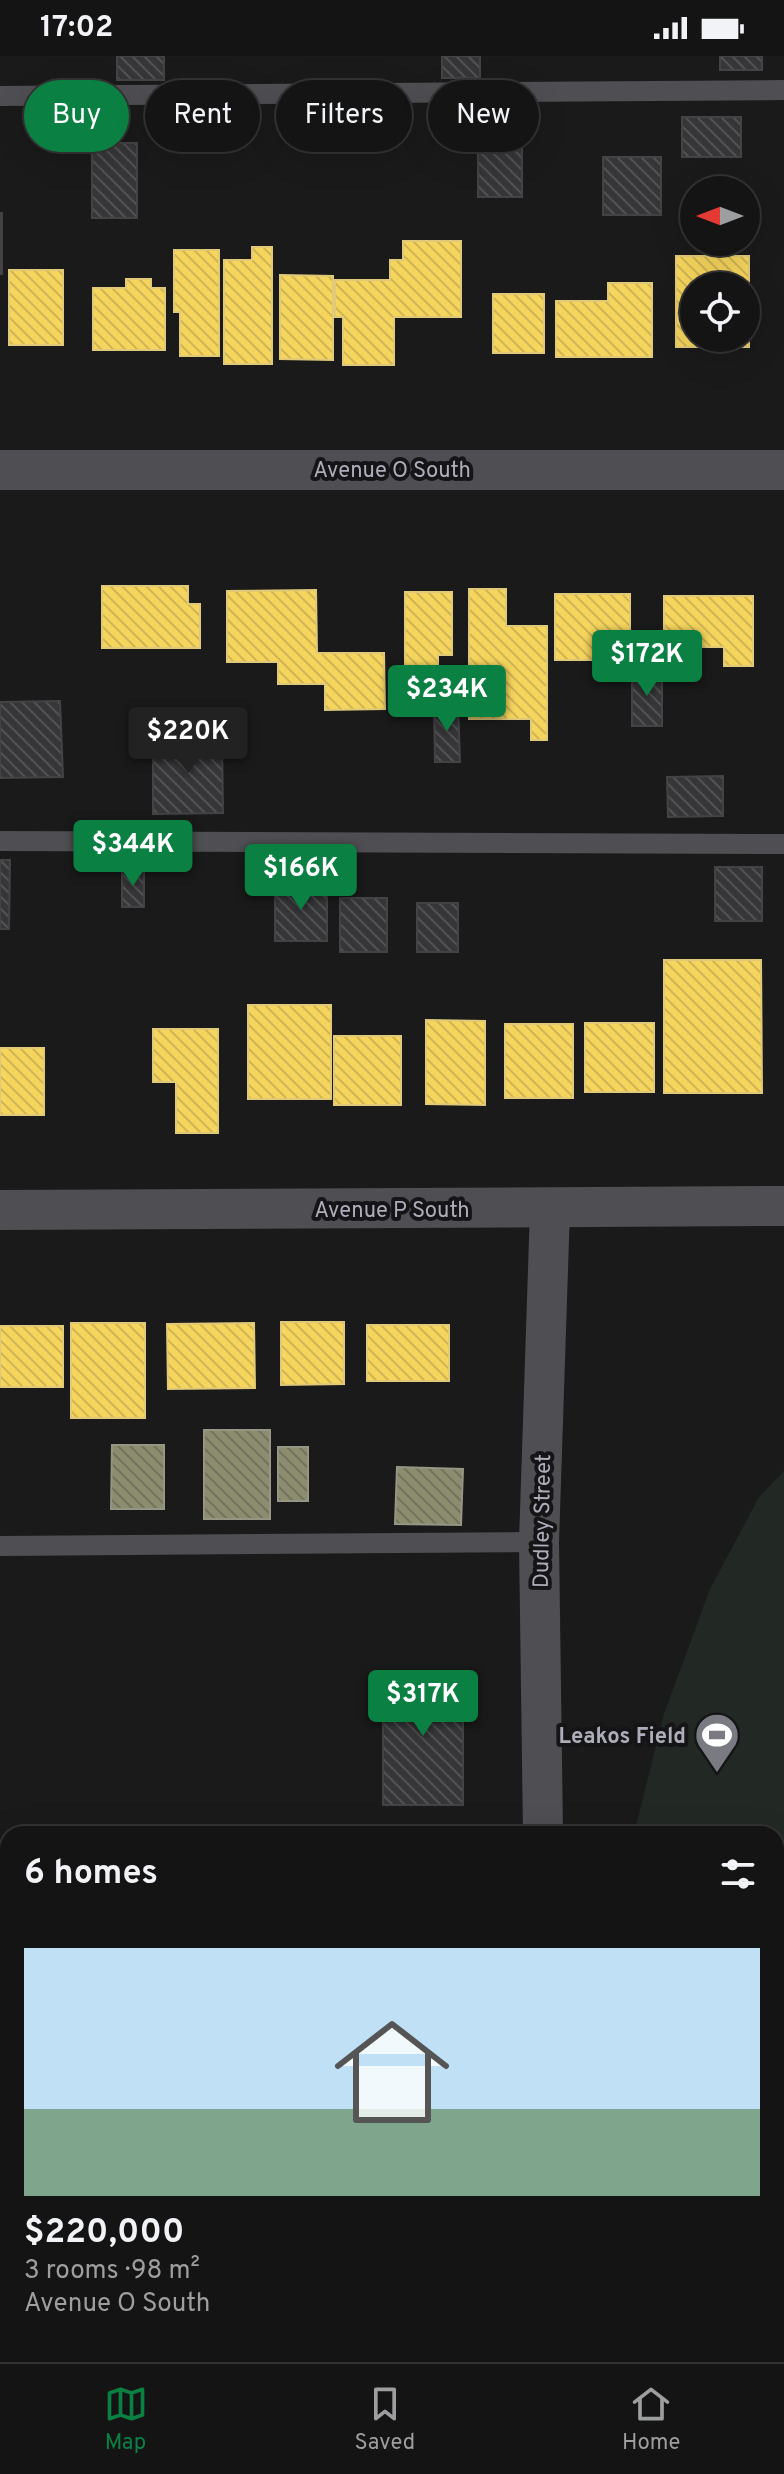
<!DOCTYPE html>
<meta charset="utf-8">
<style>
body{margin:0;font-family:Overpass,sans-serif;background:#212122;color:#f1f3f6;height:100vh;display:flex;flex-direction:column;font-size:30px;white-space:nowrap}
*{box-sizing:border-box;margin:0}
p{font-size:26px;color:#9d9ea0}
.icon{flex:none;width:44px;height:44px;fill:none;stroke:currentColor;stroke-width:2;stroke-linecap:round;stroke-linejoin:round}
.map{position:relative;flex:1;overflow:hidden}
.drawer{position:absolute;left:0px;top:1770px;width:784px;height:536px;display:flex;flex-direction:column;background:#141414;border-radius:24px 24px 0 0;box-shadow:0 8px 32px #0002,0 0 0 2px #333334}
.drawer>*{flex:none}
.guide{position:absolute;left:24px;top:24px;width:736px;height:72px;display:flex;gap:16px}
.needle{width:52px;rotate:270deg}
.buttons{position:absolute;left:680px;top:120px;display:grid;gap:16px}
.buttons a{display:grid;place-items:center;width:80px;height:80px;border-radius:50%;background:#141414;box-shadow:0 8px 32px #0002,0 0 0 2px #333334;font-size:40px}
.price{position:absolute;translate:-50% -68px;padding:0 18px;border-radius:8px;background:#0b8043;color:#fff;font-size:26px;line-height:52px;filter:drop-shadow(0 2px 4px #0008)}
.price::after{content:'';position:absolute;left:50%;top:48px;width:24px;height:18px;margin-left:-12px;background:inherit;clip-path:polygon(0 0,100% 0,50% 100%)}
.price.current{background:#222;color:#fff}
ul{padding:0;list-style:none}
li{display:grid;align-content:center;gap:16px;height:424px;padding:0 24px}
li+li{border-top:2px solid #333334}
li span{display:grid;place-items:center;height:248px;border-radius:0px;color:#555}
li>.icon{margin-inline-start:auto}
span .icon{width:144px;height:144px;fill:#fffc;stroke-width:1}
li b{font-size:34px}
h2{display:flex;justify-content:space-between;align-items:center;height:96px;padding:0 24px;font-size:34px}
.tag{padding:0 28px;border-radius:36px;background:#141414;box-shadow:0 8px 32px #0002,0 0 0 2px #333334;font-size:28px;line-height:72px}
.tag.current{background:#0b8043;color:#fff}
.status{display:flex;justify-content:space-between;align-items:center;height:56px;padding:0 40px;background:#141414;direction:ltr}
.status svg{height:22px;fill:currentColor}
.dock{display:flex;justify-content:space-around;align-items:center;height:112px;border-top:2px solid #333334;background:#141414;font-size:22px;color:#9d9ea0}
.dock a{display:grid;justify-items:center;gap:4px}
.dock .current{color:#0b8043}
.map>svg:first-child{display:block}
.pitch{fill:#222924}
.homes{fill:url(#homes-back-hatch);stroke:#e0c978;stroke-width:2;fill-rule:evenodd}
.shops{fill:url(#shops-back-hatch);stroke:#ca776e;stroke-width:2}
.industry{fill:url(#industry-back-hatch);stroke:#969685;stroke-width:2}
.building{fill:url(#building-back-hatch);stroke:#434346;stroke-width:2}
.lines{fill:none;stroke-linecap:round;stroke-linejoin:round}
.service{stroke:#4f4f53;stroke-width:20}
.minor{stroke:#4f4f53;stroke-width:40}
.labels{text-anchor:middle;stroke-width:8;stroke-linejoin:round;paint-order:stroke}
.street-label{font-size:22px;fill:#adaeba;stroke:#151416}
.poi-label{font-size:22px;font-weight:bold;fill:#adaeba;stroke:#151416;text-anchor:end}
</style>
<div class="status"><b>17:02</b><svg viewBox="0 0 49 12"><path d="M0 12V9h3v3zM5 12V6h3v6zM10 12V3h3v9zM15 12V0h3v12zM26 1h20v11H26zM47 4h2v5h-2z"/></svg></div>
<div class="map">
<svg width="784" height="2306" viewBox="0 0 784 2306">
<defs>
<pattern id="homes-back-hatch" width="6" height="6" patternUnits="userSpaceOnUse" patternTransform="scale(2)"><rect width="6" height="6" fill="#f6d55c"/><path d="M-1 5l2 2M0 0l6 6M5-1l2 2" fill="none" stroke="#cfb555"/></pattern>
<pattern id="shops-back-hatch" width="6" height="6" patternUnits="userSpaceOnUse" patternTransform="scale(2)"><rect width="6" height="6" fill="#d6604d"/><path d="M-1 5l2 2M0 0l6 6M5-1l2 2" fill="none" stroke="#a55347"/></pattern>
<pattern id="industry-back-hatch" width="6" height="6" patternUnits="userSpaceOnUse" patternTransform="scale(2)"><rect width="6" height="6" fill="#8c8c6e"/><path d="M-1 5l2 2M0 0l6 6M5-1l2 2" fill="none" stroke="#72725e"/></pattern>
<pattern id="building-back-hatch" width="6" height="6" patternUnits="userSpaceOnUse" patternTransform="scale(2)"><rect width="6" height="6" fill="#363638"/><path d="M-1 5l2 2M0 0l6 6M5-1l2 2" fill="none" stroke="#505153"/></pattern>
</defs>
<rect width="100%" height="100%" fill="#1a1a1a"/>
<!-- pitch -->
<polygon class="pitch" points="784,1415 784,1959 776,1956 776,1778 634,1778 664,1658 710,1533 759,1441"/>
<!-- homes -->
<g class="homes">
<polygon points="403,185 461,185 461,261 394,261 394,309 343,309 343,261 335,261 335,224 390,224 390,204 403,204"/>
<polygon points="252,191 272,191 272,308 224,308 224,204 252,204"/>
<polygon points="174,194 219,194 219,300 180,300 180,256 174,256"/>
<path d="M676,200H749V291H676ZM694,230H746V282H694Z"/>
<rect x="9" y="214" width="54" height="75"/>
<polygon points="280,219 333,220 333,304 280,303"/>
<polygon points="126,223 151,223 151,232 165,232 165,294 93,294 93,232 126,232"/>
<polygon points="608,227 652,227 652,301 556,301 556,245 608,245"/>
<rect x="493" y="238" width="51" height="59"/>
<polygon points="102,530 188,530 188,548 200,548 200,592 102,592"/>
<polygon points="469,533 506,533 506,570 547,570 547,684 531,684 531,663 469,663"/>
<polygon points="316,534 317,597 384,597 385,653 325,654 325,628 278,628 278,606 227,606 227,535"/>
<polygon points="405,536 452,536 452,599 438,599 438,615 405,615"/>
<rect x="555" y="538" width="75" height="66"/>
<polygon points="664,540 753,540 753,610 724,610 724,591 664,591"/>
<polygon points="664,904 761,904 762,1037 664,1037"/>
<rect x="248" y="949" width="83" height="94"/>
<polygon points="426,964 485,965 485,1049 426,1048"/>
<rect x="585" y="967" width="69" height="69"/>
<rect x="505" y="968" width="68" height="74"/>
<polygon points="153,973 218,973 218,1077 176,1077 176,1026 153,1026"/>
<rect x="334" y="980" width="67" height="69"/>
<rect x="0" y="992" width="44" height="67"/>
<polygon points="281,1266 344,1266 344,1328 281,1329"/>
<rect x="71" y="1267" width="74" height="95"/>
<polygon points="254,1267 255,1332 168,1333 167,1268"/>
<rect x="367" y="1269" width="82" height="56"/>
<rect x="0" y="1270" width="63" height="61"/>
</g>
<!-- shops -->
<rect class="shops" x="0" y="1918" width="8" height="174"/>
<!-- industry -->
<g class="industry">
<rect x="204" y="1374" width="66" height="89"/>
<polygon points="112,1389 164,1389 164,1453 111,1453"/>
<rect x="278" y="1391" width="30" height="54"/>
<polygon points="397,1411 463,1413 461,1469 395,1468"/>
</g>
<!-- building -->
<g class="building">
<rect x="117" y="0" width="47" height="24"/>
<rect x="442" y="0" width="38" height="22"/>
<rect x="720" y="0" width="42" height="14"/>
<rect x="682" y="61" width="59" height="40"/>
<rect x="478" y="74" width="44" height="67"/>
<rect x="92" y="87" width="45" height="75"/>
<rect x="603" y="101" width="58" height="58"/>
<rect x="0" y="157" width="2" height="61"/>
<rect x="632" y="613" width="30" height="57"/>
<polygon points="60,645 63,721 0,722 0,646"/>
<polygon points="458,647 460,706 435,706 434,648"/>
<polygon points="153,681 222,681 223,757 153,758"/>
<polygon points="723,720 723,760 668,761 667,721"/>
<polygon points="0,804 10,804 9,873 0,873"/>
<rect x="715" y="811" width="47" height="54"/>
<rect x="122" y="812" width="22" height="39"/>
<rect x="275" y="826" width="52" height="59"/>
<rect x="340" y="842" width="47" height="54"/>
<rect x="417" y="847" width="41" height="49"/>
<rect x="383" y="1616" width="80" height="133"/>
<rect x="220" y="2298" width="32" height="8"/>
</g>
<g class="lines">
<!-- service -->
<g class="service">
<polyline points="0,40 784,34"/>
<polyline points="0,785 784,788"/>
<polyline points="0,1490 539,1486"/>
<polyline points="0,2165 8,2165"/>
<polyline points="708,2306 708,2304 745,2306"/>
</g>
<!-- minor -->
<g class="minor">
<polyline points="0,414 784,414"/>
<polyline points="0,1154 784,1150"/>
<polyline points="543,1778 539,1486 550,1153"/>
<polyline points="0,1830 8,1830"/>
<polyline points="545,2306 545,2298"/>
</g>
</g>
<!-- icons -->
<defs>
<g id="stadium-pin" transform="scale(2.3)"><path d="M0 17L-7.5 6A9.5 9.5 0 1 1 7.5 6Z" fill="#7a7a82" stroke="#151416"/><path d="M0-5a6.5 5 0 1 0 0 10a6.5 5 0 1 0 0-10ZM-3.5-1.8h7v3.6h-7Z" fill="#fff"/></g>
</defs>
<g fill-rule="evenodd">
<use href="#stadium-pin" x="717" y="1679"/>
</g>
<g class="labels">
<!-- street labels -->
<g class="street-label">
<text x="392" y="421">Avenue O South</text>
<text x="392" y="1161">Avenue P South</text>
<text transform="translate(541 1465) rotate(-89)" y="8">Dudley Street</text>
</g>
<!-- poi labels -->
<g class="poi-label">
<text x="686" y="1687">Leakos Field</text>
</g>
</g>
</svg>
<div class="buttons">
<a><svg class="needle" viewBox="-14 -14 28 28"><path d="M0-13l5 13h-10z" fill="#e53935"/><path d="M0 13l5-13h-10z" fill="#9d9ea0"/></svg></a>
<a><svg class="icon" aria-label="locate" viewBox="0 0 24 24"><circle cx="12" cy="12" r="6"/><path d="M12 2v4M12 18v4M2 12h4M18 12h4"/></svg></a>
</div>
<b class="price" style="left:647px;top:642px">$172K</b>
<b class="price" style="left:447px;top:677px">$234K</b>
<b class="price current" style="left:188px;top:719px">$220K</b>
<b class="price" style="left:133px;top:832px">$344K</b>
<b class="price" style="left:301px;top:856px">$166K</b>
<b class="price" style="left:423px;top:1682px">$317K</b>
<div class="guide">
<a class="tag current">Buy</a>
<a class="tag">Rent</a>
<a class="tag">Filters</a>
<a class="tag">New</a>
</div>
<section class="drawer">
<h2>6 homes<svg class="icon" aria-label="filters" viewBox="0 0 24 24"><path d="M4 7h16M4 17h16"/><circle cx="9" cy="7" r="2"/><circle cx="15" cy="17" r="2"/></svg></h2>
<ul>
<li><span style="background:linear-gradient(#bfe0f5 65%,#7fa58c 0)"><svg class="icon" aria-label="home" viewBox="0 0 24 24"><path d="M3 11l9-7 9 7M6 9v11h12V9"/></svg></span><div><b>$220,000</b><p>3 rooms · 98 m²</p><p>Avenue O South</p></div></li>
</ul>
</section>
</div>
<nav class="dock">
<a class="current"><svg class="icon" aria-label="map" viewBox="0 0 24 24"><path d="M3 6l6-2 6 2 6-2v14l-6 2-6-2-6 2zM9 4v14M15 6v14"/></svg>Map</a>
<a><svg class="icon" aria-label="saved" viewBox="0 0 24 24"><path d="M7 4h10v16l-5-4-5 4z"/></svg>Saved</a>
<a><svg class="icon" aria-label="home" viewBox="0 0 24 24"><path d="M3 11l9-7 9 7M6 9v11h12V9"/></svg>Home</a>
</nav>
